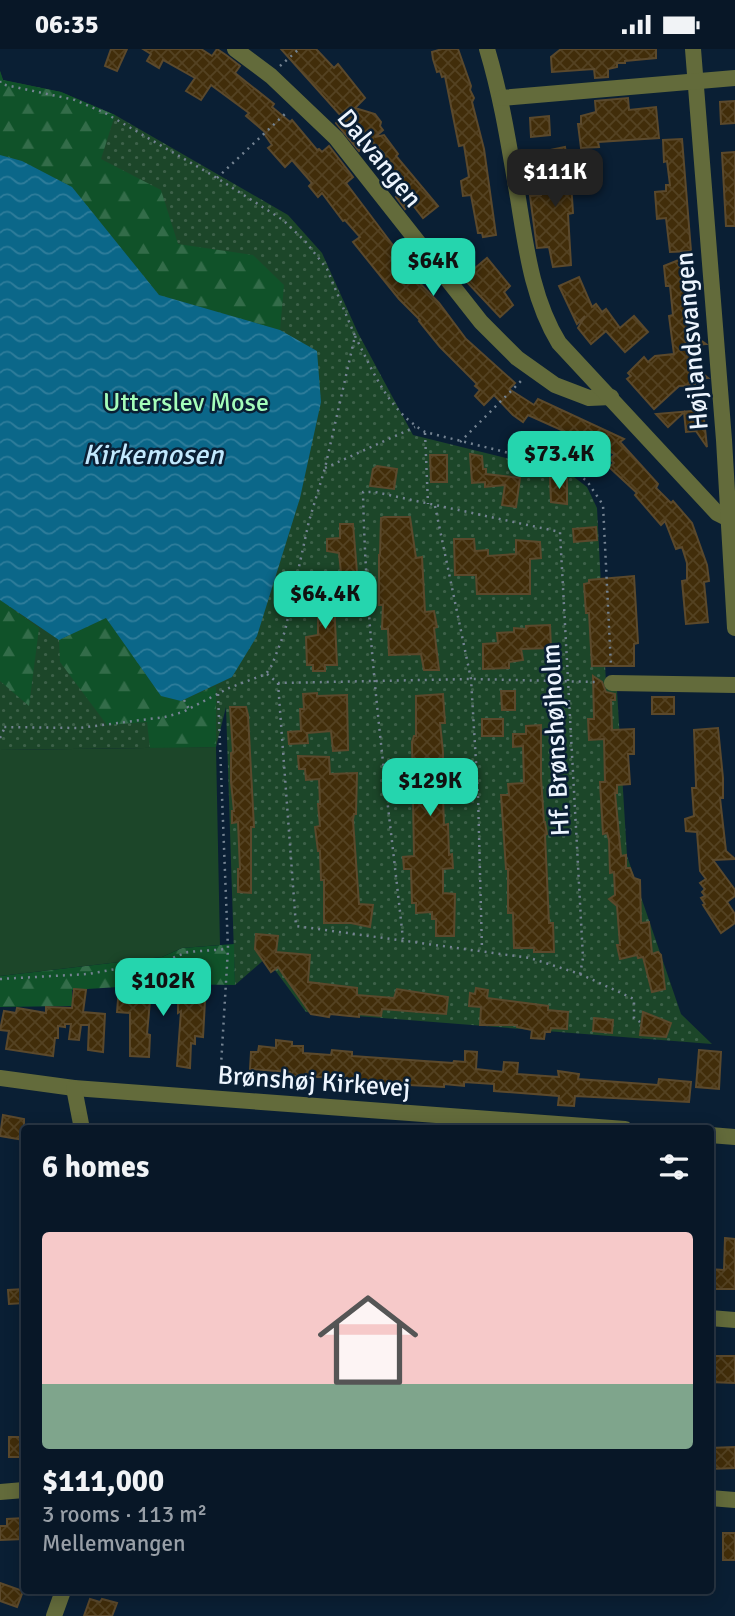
<!DOCTYPE html>
<meta charset="utf-8">
<style>
body{margin:0;font-family:Signika,sans-serif;background:#162433;color:#f1f3f6;height:100vh;display:flex;flex-direction:column;font-size:26px;white-space:nowrap}
*{box-sizing:border-box;margin:0}
p{font-size:23px;color:#989fa7}
.icon{flex:none;width:38px;height:38px;fill:none;stroke:currentColor;stroke-width:2;stroke-linecap:round;stroke-linejoin:round}
.map{position:relative;flex:1;overflow:hidden}
.drawer{position:absolute;left:21px;top:1076px;width:693px;height:469px;display:flex;flex-direction:column;background:#081727;border-radius:7px;box-shadow:0 4px 18px #0003,0 0 0 2px #293644}
.drawer>*{flex:none}
.price{position:absolute;translate:-50% -60px;padding:0 16px;border-radius:14px;background:#25d5ae;color:#111;font-size:23px;line-height:46px;filter:drop-shadow(0 2px 4px #0008)}
.price::after{content:'';position:absolute;left:50%;top:42px;width:21px;height:16px;margin-left:-10px;background:inherit;clip-path:polygon(0 0,100% 0,50% 100%)}
.price.on{background:#222;color:#fff}
ul{padding:0;list-style:none}
li{display:grid;align-content:center;gap:14px;height:371px;padding:0 21px}
li span{display:grid;place-items:center;height:217px;border-radius:7px;color:#555}
li>.icon{margin-inline-start:auto}
span .icon{width:126px;height:126px;fill:#fffc;stroke-width:1}
li b{font-size:30px}
h2{display:flex;justify-content:space-between;align-items:center;height:84px;padding:0 21px;font-size:30px}
.status{display:flex;justify-content:space-between;align-items:center;height:49px;padding:0 35px;background:#081727;direction:ltr}
.status svg{height:19px;fill:currentColor}
.map>svg:first-child{display:block}
.green{fill:url(#green-dots)}
.forest{fill:url(#forest-firs)}
.pitch{fill:#1c4629}
.water{fill:url(#water-waves)}
.building{fill:url(#building-cross-hatch);stroke:#5b492c;stroke-width:2}
.lines{fill:none;stroke-linecap:round;stroke-linejoin:round}
.path{stroke:#748392;stroke-width:2.5;stroke-dasharray:2 5;stroke-linecap:butt}
.minor{stroke:#636b3b;stroke-width:16}
.labels{text-anchor:middle;stroke-width:5;stroke-linejoin:round;paint-order:stroke}
.street-label{font-size:26px;fill:#edf5fe;stroke:#0a1f34}
.park-label{font-size:26px;fill:#a5fdba;stroke:#0a1f34}
.water-label{font-size:28px;font-style:italic;fill:#c2e9fe;stroke:#0a1f34}
</style>
<div class="status"><b>06:35</b><svg viewBox="0 0 49 12"><path d="M0 12V9h3v3zM5 12V6h3v6zM10 12V3h3v9zM15 12V0h3v12zM26 1h20v11H26zM47 4h2v5h-2z"/></svg></div>
<div class="map">
<svg width="735" height="1567" viewBox="0 0 735 1567">
<defs>
<pattern id="green-dots" width="8" height="8" patternUnits="userSpaceOnUse" patternTransform="scale(1.75)"><rect width="8" height="8" fill="#1c4629"/><path d="M2 2h.1M6 6h.1" fill="none" stroke="#3d6149" stroke-width="1.8" stroke-linecap="round"/></pattern>
<pattern id="forest-firs" width="22" height="20" patternUnits="userSpaceOnUse" patternTransform="scale(1.75)"><rect width="22" height="20" fill="#105229"/><path d="M5 1l3.5 6h-7zM16 11l3.5 6h-7z" fill="#336c49"/></pattern>
<pattern id="water-waves" width="16" height="10" patternUnits="userSpaceOnUse" patternTransform="scale(1.75)"><rect width="16" height="10" fill="#0b6789"/><path d="M0 5q4-4 8 0t8 0" fill="none" stroke="#2f7d9b"/></pattern>
<pattern id="building-cross-hatch" width="8" height="8" patternUnits="userSpaceOnUse" patternTransform="scale(1.75)"><rect width="8" height="8" fill="#412d0a"/><path d="M0 0l8 8M0 8l8-8" fill="none" stroke="#544222"/></pattern>
</defs>
<rect width="100%" height="100%" fill="#0a1f34"/>
<!-- green -->
<polygon class="green" points="0,22 3,31 61,43 115,66 288,166 322,204 358,284 413,386 570,425 587,438 597,459 606,634 617,642 627,807 681,965 712,995 306,963 266,909 235,936 226,658 216,698 0,701"/>
<!-- forest -->
<g class="forest">
<polygon points="0,22 3,31 61,43 115,66 101,110 161,141 178,195 253,206 284,236 280,281 159,246 72,138 22,112 0,106"/>
<polygon points="0,551 39,579 29,657 0,632"/>
<polygon points="106,569 161,647 181,652 216,637 216,698 150,700 147,673 107,676 60,613 59,591"/>
<polygon points="234,895 235,936 165,935 72,941 72,957 0,958 0,927 162,908 182,899"/>
</g>
<!-- pitch -->
<polygon class="pitch" points="216,698 220,896 182,899 162,908 0,927 0,701"/>
<!-- water -->
<polygon class="water" points="0,106 22,112 72,138 159,246 280,281 317,302 321,353 300,449 257,587 232,628 181,652 161,647 106,569 59,591 0,551"/>
<!-- building -->
<g class="building">
<polygon points="111,0 127,0 117,22 105,17"/>
<polygon points="143,0 201,0 212,7 217,0 226,6 240,17 235,24 274,55 272,58 290,73 292,71 317,101 319,100 322,103 329,97 353,128 346,134 398,203 410,220 408,222 439,254 466,290 515,334 509,340 534,356 538,350 624,390 620,393 658,435 656,439 671,454 673,452 692,474 707,516 709,532 704,533 708,573 686,575 682,532 687,531 687,514 682,498 676,500 665,472 661,476 635,446 637,444 609,418 614,414 610,410 615,405 528,366 523,373 513,366 494,346 484,356 475,347 480,341 475,337 477,335 440,298 419,272 420,271 399,250 353,193 360,188 345,171 343,172 322,144 318,148 309,137 312,134 292,111 285,118 268,99 272,96 265,86 266,84 246,67 249,64 211,36 201,51 186,42 195,29 163,11 159,19 147,12 151,5"/>
<polygon points="281,0 316,0 334,19 338,15 365,49 355,59 375,65 381,73 380,77 383,81 375,88 384,86 398,105 396,107 438,157 423,169 412,155 405,160 396,148 403,142 384,116 381,117 366,96 359,102 336,74 342,68"/>
<polygon points="442,0 458,0 471,37 470,41 474,49 472,53 484,100 496,186 483,188 482,184 478,184 471,146 463,147 461,132 469,128 464,96 459,97 445,27 442,28 440,22 437,23 433,10 432,3"/>
<polygon points="561,0 656,0 656,9 625,12 625,14 617,14 617,18 608,20 608,28 595,29 594,20 552,23 551,8"/>
<polygon points="628,49 629,61 656,58 659,89 598,93 599,98 581,99 578,75 581,75 581,67 596,63 595,52"/>
<polygon points="735,52 735,74 721,75 720,53"/>
<polygon points="549,67 550,86 531,88 530,69"/>
<polygon points="682,90 691,202 670,203 666,169 657,170 655,143 666,142 666,136 670,136 667,112 664,113 663,91"/>
<polygon points="565,98 571,133 573,164 568,165 571,216 553,218 549,198 537,199 530,147 541,146 541,136 560,134 541,114 545,111 545,102"/>
<polygon points="735,103 735,177 726,177 722,104"/>
<polygon points="691,206 696,264 694,264 695,287 706,295 696,296 698,321 708,329 694,330 695,336 679,337 654,360 627,330 631,327 628,324 644,308 648,313 655,307 674,305 669,267 673,266 670,237 666,237 664,217"/>
<polygon points="487,209 510,237 504,243 513,256 500,268 466,232 470,228 468,225"/>
<polygon points="579,228 592,258 596,255 602,263 606,260 620,279 634,267 648,283 625,303 606,282 591,295 578,279 585,267 577,275 559,237"/>
<polygon points="703,361 707,398 696,382 686,383 684,363 668,378 656,365"/>
<polygon points="470,405 482,407 483,420 486,420 486,425 520,429 516,458 502,456 505,436 485,438 485,433 472,434"/>
<polygon points="430,406 447,406 447,433 431,433"/>
<polygon points="377,417 397,420 394,440 370,437 373,420"/>
<polygon points="550,429 567,430 567,455 551,453"/>
<polygon points="384,468 410,468 416,509 422,508 425,563 434,562 437,578 434,579 439,621 424,621 421,605 389,606 388,580 382,580 383,556 379,556 379,506 380,506 381,469"/>
<polygon points="340,475 353,475 357,523 341,524 339,504 327,502 327,490 340,489"/>
<polygon points="596,478 597,491 574,493 573,480"/>
<polygon points="454,490 474,490 475,502 488,501 488,507 516,505 516,491 540,493 541,509 530,510 530,545 477,545 476,526 455,526"/>
<polygon points="634,527 638,594 634,595 634,617 592,617 589,564 586,564 584,535 589,534 589,531"/>
<polygon points="343,534 343,551 334,551 337,616 325,616 325,622 313,622 313,616 307,616 306,588 318,586 318,569 321,569 321,538 328,538 328,535"/>
<polygon points="550,576 551,599 521,600 523,611 509,613 509,619 483,620 483,595 498,594 497,584 514,583 514,579 526,580 526,577"/>
<polygon points="593,627 602,633 606,643 615,645 615,651 611,651 612,681 634,680 634,705 628,705 630,735 617,736 617,744 615,744 621,807 626,806 626,819 630,819 634,829 640,831 641,874 649,873 652,905 658,903 661,906 665,940 652,943 643,908 638,909 637,906 620,910 617,896 620,896 617,857 609,850 615,846 614,823 610,824 609,791 607,784 603,785 600,733 605,733 604,690 589,691 588,670 594,670"/>
<polygon points="501,642 515,642 515,661 502,661"/>
<polygon points="317,644 317,647 347,646 348,701 333,702 331,682 307,684 308,694 289,695 288,683 301,682 300,660 304,660 303,645"/>
<polygon points="443,645 445,674 440,674 443,703 443,736 446,736 446,748 443,748 444,776 448,775 449,806 452,805 453,819 443,820 443,844 455,845 454,887 436,887 436,870 432,870 432,863 416,864 416,854 412,854 411,820 404,820 403,808 414,807 412,693 414,687 416,687 416,647"/>
<rect x="652" y="648" width="22" height="17"/>
<polygon points="230,658 246,658 248,666 254,778 251,778 251,844 238,843 238,820 240,820 238,773 232,774 232,762 234,762 231,733 231,704 233,703"/>
<rect x="482" y="670" width="21" height="17"/>
<polygon points="541,676 541,729 544,773 545,773 547,785 545,786 549,874 553,874 554,903 534,903 534,899 514,899 513,864 508,864 508,820 506,820 501,746 509,746 508,735 524,734 523,697 513,698 513,685 526,685 526,677"/>
<polygon points="718,679 723,729 723,749 720,749 726,802 735,810 713,811 735,841 735,847 727,853 735,865 735,874 721,884 703,856 705,855 701,849 705,847 702,843 705,840 700,834 706,830 700,822 697,783 686,782 685,770 694,767 692,739 696,739 696,735 694,681"/>
<polygon points="298,707 329,708 330,725 357,724 356,765 354,765 353,771 359,855 373,856 370,878 351,874 324,874 324,831 321,831 320,802 318,802 315,778 320,777 318,755 320,755 319,730 306,731 305,720 299,720"/>
<polygon points="256,885 278,887 276,903 310,906 308,933 357,939 357,946 394,949 397,940 448,948 446,965 382,960 381,967 359,965 359,968 330,965 329,968 311,965 278,918 271,923 255,900"/>
<polygon points="119,939 201,941 200,952 205,952 203,988 195,987 195,995 191,994 190,1019 177,1017 181,962 178,964 178,954 150,952 147,985 150,986 149,1008 130,1007 130,964 117,963"/>
<polygon points="476,939 488,941 487,949 548,957 548,961 568,963 567,980 551,979 550,983 545,983 544,990 531,989 532,981 517,978 517,976 480,976 481,958 469,957 470,944 475,945"/>
<polygon points="74,940 86,941 83,963 105,965 103,1003 88,1001 89,976 81,976 79,991 69,990 71,975 65,975 65,978 58,977 58,989 55,989 53,1007 6,1000 9,982 0,981 4,962 16,964 17,959 46,964 46,958 72,959"/>
<polygon points="643,963 671,974 666,988 640,986"/>
<polygon points="594,969 613,971 612,984 593,982"/>
<polygon points="276,991 292,993 292,997 303,997 303,1004 331,1006 332,1001 352,1003 352,1007 453,1014 454,1012 465,1013 465,1002 477,1003 476,1020 503,1023 504,1013 518,1014 517,1025 559,1028 558,1022 579,1025 578,1030 658,1036 659,1030 691,1033 689,1053 575,1047 574,1057 558,1056 559,1047 494,1042 494,1035 464,1033 464,1037 444,1035 444,1038 391,1035 347,1031 347,1029 289,1027 290,1023 250,1020 251,1003 258,1003 259,997 276,999"/>
<polygon points="699,1001 721,1003 719,1040 696,1038"/>
<polygon points="3,1066 24,1070 24,1091 0,1087"/>
<polygon points="725,1189 735,1190 735,1240 710,1240 710,1220 724,1221"/>
<polygon points="24,1240 24,1254 9,1255 8,1241"/>
<polygon points="710,1307 735,1307 735,1334 710,1333"/>
<rect x="9" y="1388" width="15" height="20"/>
<polygon points="735,1398 735,1419 710,1420 710,1399"/>
<polygon points="24,1469 24,1490 0,1491 0,1477 7,1477 7,1470"/>
<rect x="723" y="1484" width="12" height="27"/>
<polygon points="0,1534 23,1542 17,1558 0,1552"/>
<polygon points="90,1550 100,1553 102,1550 117,1554 112,1567 84,1567"/>
</g>
<g class="lines">
<!-- path -->
<g class="path">
<polyline points="280,17 299,0"/>
<polyline points="0,32 1,35 75,51 105,64 217,129 283,171 305,192 327,220 355,287 325,419 309,472 285,582 272,616 266,625 229,639 183,663 165,668 79,679 0,678"/>
<polyline points="217,129 286,64"/>
<path d="M355,287C374,324 388,361 425,383L569,419L587,432L603,456L611,618"/>
<polyline points="425,384 428,455"/>
<polyline points="460,393 522,331"/>
<polyline points="325,419 415,378"/>
<polyline points="435,457 471,630 478,746 482,901"/>
<polyline points="267,625 278,634 471,630 597,633"/>
<path d="M278,634L296,877L530,909L580,925L583,909L560,483L375,443H363C366,593 387,742 403,890"/>
<polyline points="218,645 228,900 220,1033"/>
<polyline points="184,651 189,660"/>
<polyline points="0,689 5,678"/>
<polyline points="580,925 634,950 634,969 640,973"/>
<polyline points="0,930 88,925 167,911 188,903 228,900"/>
</g>
<!-- minor -->
<g class="minor">
<polyline points="235,0 271,27 336,89 481,273 517,309 555,336 589,349 611,348"/>
<path d="M487,0C502,50 509,97 518,149C526,198 532,250 559,294L717,464L729,470"/>
<polyline points="693,0 724,391 735,579"/>
<polyline points="501,49 735,29"/>
<polyline points="612,634 735,636"/>
<polyline points="0,1029 74,1039 625,1080"/>
<polyline points="74,1039 82,1080"/>
<polyline points="710,1086 735,1088"/>
<polyline points="710,1269 735,1271"/>
<polyline points="0,1443 24,1441"/>
<polyline points="710,1449 735,1451"/>
<polyline points="54,1567 63,1542"/>
</g>
</g>
<g class="labels">
<!-- street labels -->
<g class="street-label">
<text transform="translate(380 109) rotate(51)" y="9">Dalvangen</text>
<text transform="translate(691 292) rotate(-95)" y="9">Højlandsvangen</text>
<text transform="translate(555 691) rotate(-93)" y="9">Hf. Brønshøjholm</text>
<text transform="translate(314 1032) rotate(4)" y="9">Brønshøj Kirkevej</text>
</g>
<!-- park labels -->
<g class="park-label">
<text x="186" y="362">Utterslev Mose</text>
</g>
<!-- water labels -->
<g class="water-label">
<text x="153" y="415">Kirkemosen</text>
</g>
</g>
</svg>
<b class="price on" style="left:555px;top:160px">$111K</b>
<b class="price" style="left:433px;top:249px">$64K</b>
<b class="price" style="left:559px;top:442px">$73.4K</b>
<b class="price" style="left:325px;top:582px">$64.4K</b>
<b class="price" style="left:430px;top:769px">$129K</b>
<b class="price" style="left:163px;top:969px">$102K</b>
<section class="drawer">
<h2>6 homes<svg class="icon" aria-label="filters" viewBox="0 0 24 24"><path d="M4 7h16M4 17h16"/><circle cx="9" cy="7" r="2"/><circle cx="15" cy="17" r="2"/></svg></h2>
<ul>
<li><span style="background:linear-gradient(#f6c9c9 70%,#7fa58c 0)"><svg class="icon" aria-label="home" viewBox="0 0 24 24"><path d="M3 11l9-7 9 7M6 9v11h12V9"/></svg></span><div><b>$111,000</b><p>3 rooms · 113 m²</p><p>Mellemvangen</p></div></li>
</ul>
</section>
</div>
